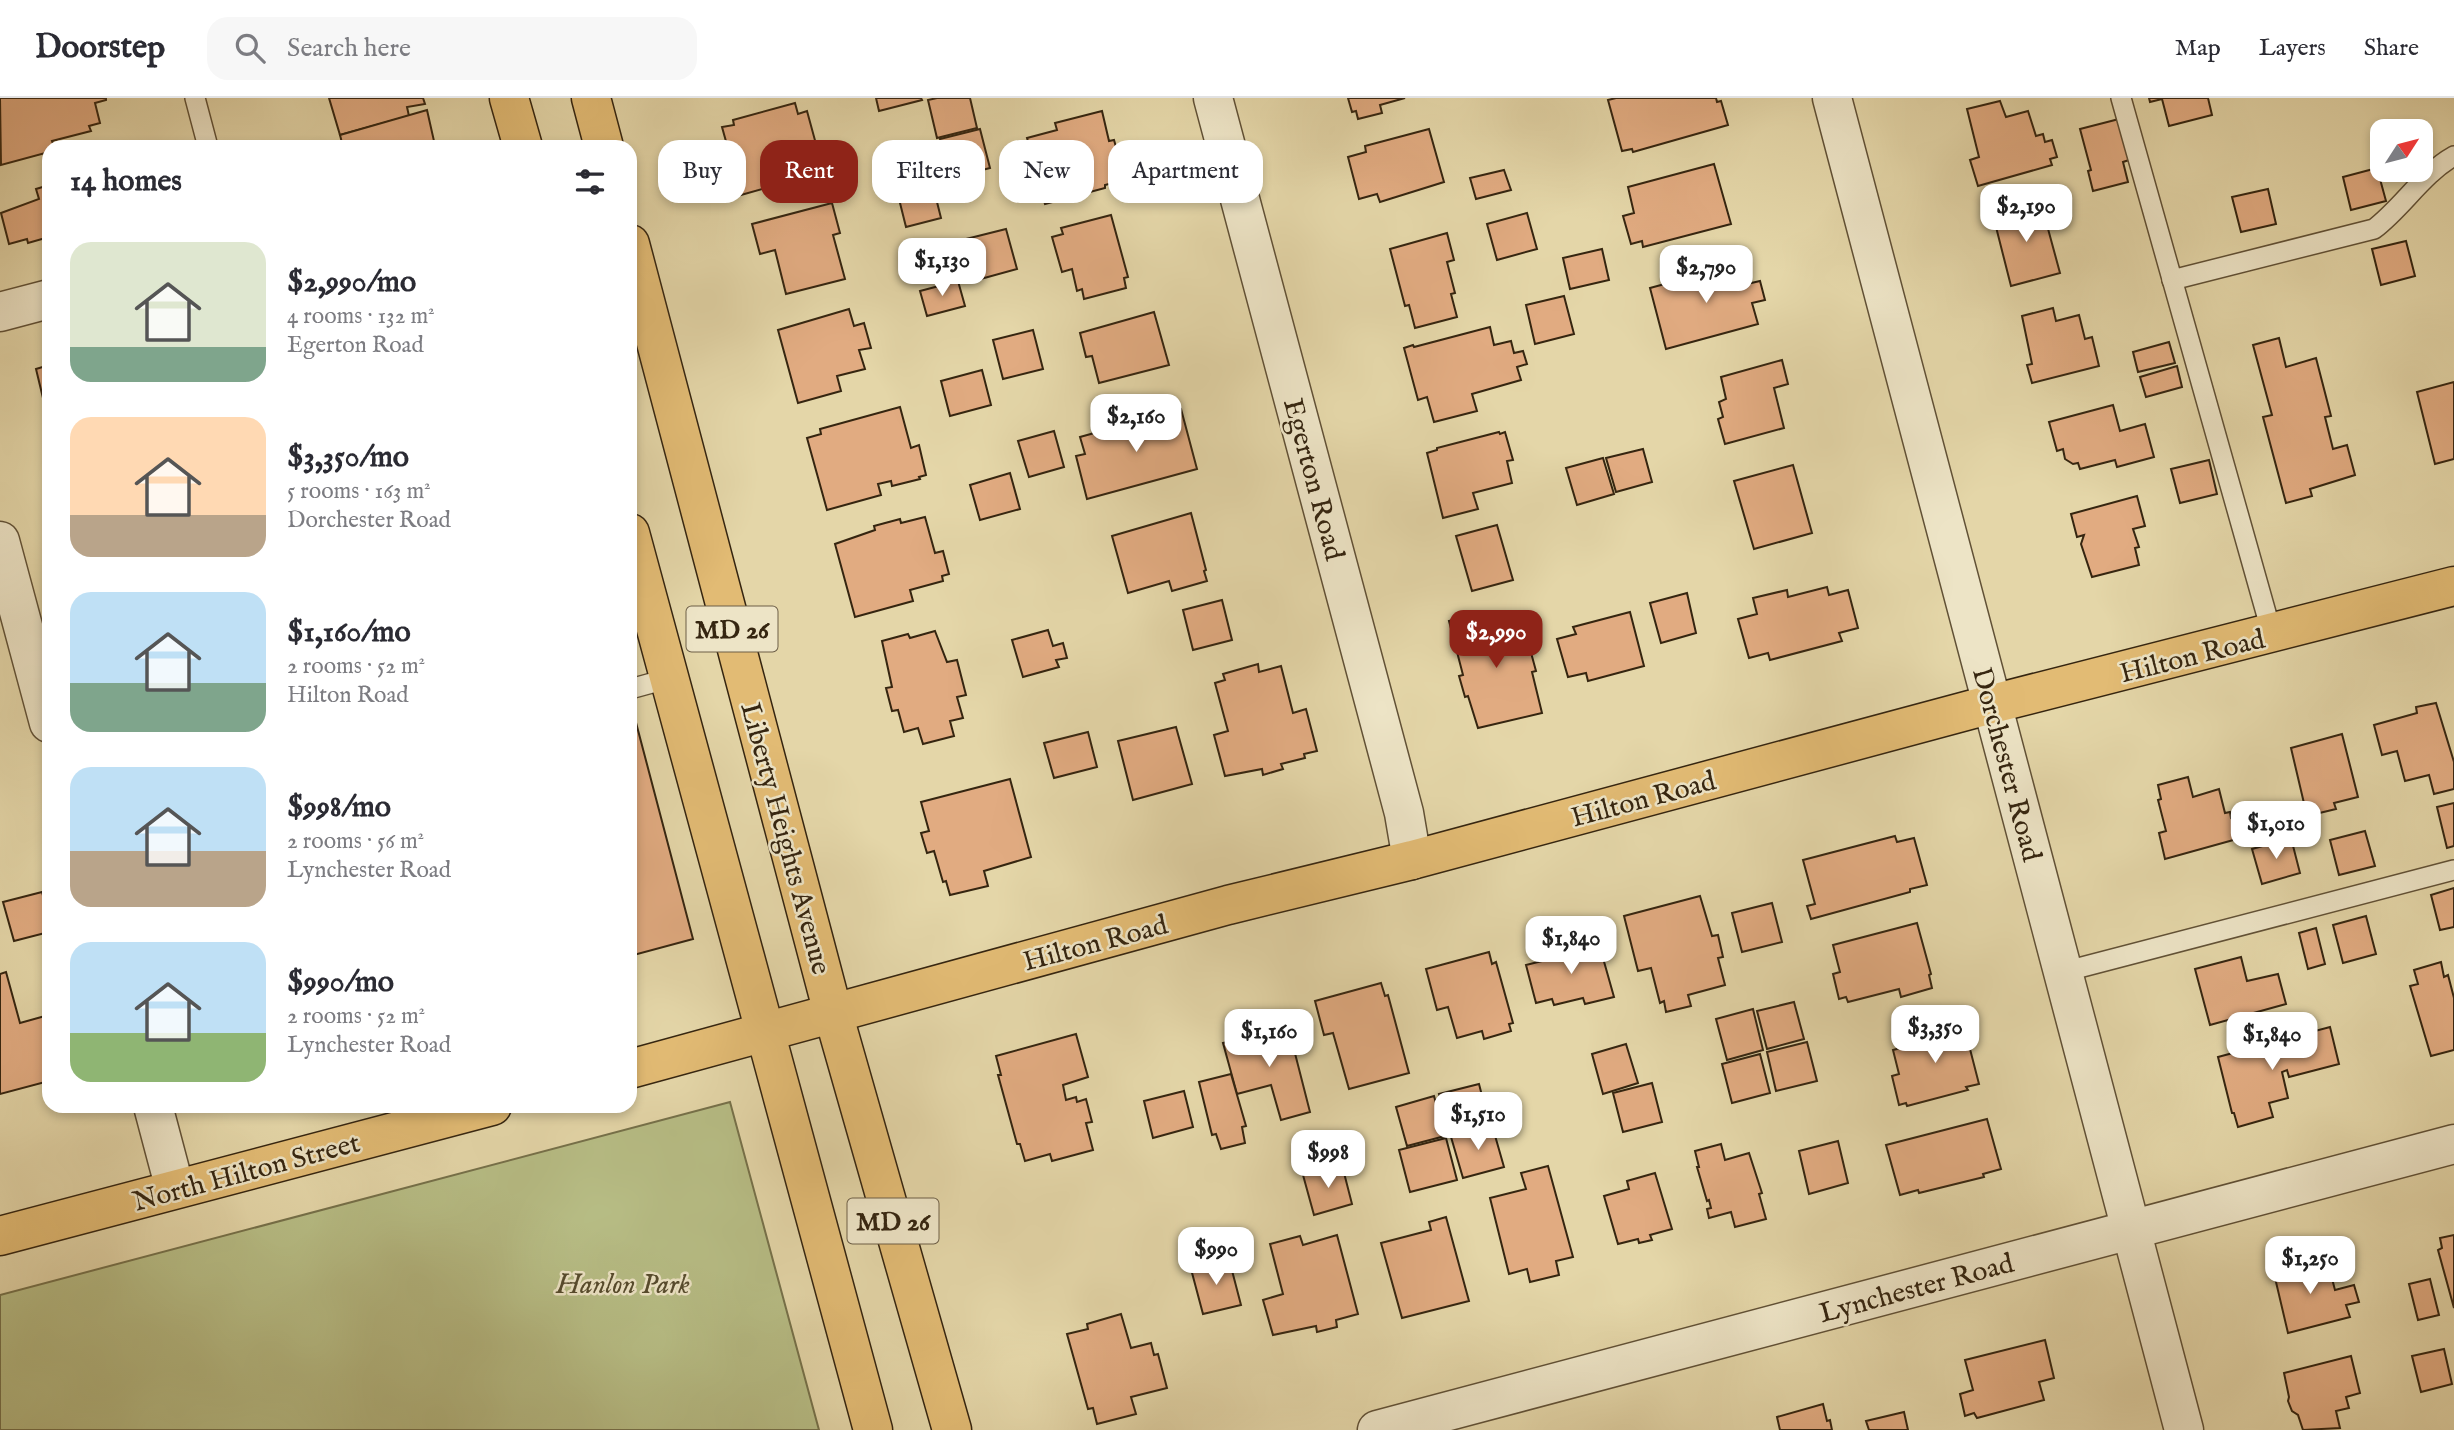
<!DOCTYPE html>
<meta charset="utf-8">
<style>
body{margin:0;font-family:"IM FELL English",serif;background:#f7f7f7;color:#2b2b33;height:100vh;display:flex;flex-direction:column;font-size:26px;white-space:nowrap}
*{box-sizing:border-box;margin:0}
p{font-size:23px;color:#7c7c81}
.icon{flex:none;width:38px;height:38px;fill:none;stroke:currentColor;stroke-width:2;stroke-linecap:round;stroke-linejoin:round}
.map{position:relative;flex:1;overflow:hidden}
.details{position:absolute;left:42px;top:42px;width:595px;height:973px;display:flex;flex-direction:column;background:#fff;border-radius:21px;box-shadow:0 4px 10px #0003}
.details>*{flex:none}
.top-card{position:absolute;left:658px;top:42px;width:665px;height:63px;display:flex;gap:14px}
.needle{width:46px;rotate:54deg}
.fabs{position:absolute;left:2370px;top:21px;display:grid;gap:14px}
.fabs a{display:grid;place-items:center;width:63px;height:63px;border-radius:14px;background:#fff;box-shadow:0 4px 10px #0003;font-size:35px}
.price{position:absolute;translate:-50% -60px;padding:0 16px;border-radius:14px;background:#fff;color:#222;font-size:23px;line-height:46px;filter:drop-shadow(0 2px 4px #0008)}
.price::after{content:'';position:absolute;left:50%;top:42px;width:21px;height:16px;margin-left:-10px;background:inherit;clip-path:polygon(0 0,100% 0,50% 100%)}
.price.active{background:#8f2418;color:#fff}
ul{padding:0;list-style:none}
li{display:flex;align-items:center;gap:21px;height:175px;padding:0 28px}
li span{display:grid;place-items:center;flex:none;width:196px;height:140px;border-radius:21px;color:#555}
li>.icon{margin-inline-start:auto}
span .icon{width:84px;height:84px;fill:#fffc;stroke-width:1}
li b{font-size:30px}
h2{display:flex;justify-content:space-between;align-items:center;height:84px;padding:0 28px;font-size:30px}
.tag{padding:0 24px;border-radius:21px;background:#fff;box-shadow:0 4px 10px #0003;font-size:24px;line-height:63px}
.tag.active{background:#8f2418;color:#fff}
header{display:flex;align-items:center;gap:42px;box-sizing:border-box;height:98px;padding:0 35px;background:#fff;border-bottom:2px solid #e1e1e2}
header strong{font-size:33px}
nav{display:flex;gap:38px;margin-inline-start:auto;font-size:24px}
.search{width:490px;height:63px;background:#f7f7f7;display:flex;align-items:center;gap:18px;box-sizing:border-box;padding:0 24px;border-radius:21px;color:#7c7c81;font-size:26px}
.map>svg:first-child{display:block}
.green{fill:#b7bd85;stroke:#76714a;stroke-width:2}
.building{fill:#e1ab81;stroke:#352510;stroke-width:2}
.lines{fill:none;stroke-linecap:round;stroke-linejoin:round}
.service-casing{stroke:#615136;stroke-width:22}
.minor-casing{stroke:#615136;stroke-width:41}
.primary-casing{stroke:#352510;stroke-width:41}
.service{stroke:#ede4c6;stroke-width:19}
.minor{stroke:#ede4c6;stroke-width:38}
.primary{stroke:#e2bb74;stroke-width:38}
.labels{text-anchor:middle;stroke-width:5;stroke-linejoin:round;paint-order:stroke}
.shield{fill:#ede4c6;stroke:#6c5e47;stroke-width:2}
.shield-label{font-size:26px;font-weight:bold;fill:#352510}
.street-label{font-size:28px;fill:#352510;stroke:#ede4c6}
.park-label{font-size:28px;font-style:italic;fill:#564b2d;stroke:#ede4c6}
</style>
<header>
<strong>Doorstep</strong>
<div class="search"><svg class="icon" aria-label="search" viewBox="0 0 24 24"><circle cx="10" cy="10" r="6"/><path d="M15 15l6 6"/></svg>Search here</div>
<nav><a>Map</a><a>Layers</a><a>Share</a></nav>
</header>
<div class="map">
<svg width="2454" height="1332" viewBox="0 0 2454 1332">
<rect width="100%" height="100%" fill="#e4d6a8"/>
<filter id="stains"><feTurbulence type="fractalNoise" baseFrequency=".00286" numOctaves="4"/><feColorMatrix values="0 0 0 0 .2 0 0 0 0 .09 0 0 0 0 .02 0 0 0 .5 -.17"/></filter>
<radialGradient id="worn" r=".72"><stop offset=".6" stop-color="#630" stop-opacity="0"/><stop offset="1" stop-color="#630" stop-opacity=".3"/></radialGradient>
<!-- green -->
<polygon class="green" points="730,1004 819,1332 0,1332 0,1197"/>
<!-- building -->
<g class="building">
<polygon points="0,0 106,0 106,2 95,5 100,25 89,28 91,33 52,43 54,49 49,49 49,54 1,67"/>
<polygon points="329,0 423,0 425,6 407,9 409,18 340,37"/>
<polygon points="876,0 921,0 922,2 879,13"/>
<polygon points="937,0 970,0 977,30 937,40 928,2"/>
<polygon points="1348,0 1405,0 1380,7 1382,15 1358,21 1356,13 1352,14"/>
<polygon points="1616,0 1716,0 1717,4 1721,3 1728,27 1633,54 1632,51 1622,53 1608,2"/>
<polygon points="2149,0 2208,0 2212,17 2169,28 2162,1 2150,4"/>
<polygon points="2000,3 2006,19 2028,13 2036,38 2043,36 2045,44 2052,42 2057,59 2050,61 2052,67 1978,88 1970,62 1979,59 1967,11"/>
<polygon points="795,5 798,16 807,13 819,57 787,68 789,74 785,76 787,84 741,97 722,29 734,27 733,22"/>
<polygon points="427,12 434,43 418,49 343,49 340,37"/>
<polygon points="1102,13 1109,43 1114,42 1120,63 1115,64 1120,83 1105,87 1105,90 1045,106 1043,100 1035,102 1024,62 1033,60 1027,40 1057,32 1055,25"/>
<polygon points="2119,21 2129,62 2123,64 2128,84 2093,93 2088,73 2091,72 2080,31"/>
<polygon points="980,31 990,70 950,80 940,41"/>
<polygon points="1429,31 1444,84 1380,104 1377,96 1359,101 1348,59 1366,54 1365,48"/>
<polygon points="1714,66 1731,126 1643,149 1642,143 1631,146 1623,118 1634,115 1628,89"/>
<polygon points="2377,70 2386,103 2351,112 2343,79"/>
<polygon points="1504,72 1511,92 1476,101 1470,80"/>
<polygon points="931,80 941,120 906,129 896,89"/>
<polygon points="49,87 49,139 28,145 27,141 9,146 1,115 39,101 36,91"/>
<polygon points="2268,91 2276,126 2241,134 2232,99"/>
<polygon points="2034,103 2038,118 2044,116 2060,175 2011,188 1996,129 2002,127 1998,113"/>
<polygon points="832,105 840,135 833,137 845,181 786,196 775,152 760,156 752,126"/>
<polygon points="1527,115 1537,151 1497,162 1487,126"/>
<polygon points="1111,117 1128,179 1124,180 1126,190 1084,201 1082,191 1077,193 1072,171 1062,174 1052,139 1063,136 1061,130"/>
<polygon points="1006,131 1017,171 977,182 966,141"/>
<polygon points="1447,135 1454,162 1447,164 1455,195 1451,196 1457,219 1415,230 1409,207 1405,208 1390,151"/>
<polygon points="2406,143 2415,178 2381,187 2372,151"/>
<polygon points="1602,151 1609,182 1570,191 1563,160"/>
<polygon points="1742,165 1747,186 1760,183 1765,202 1752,205 1758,226 1666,251 1650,190"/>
<polygon points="958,183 965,208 927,218 920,193"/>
<polygon points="1564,198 1574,236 1535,246 1526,207"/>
<polygon points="2053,210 2056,223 2079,217 2085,241 2092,239 2099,268 2032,285 2027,267 2032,266 2022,218"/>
<polygon points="849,211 854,228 864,225 871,250 859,252 865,271 837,278 841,293 798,305 778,232"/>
<polygon points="1154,214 1169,267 1099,285 1092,258 1086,259 1080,235"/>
<polygon points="1490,229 1494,247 1511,243 1514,255 1523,253 1527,266 1517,269 1521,282 1472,296 1477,313 1434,324 1427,299 1418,302 1404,250 1413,247 1414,249"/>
<polygon points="1033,232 1043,271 1003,281 993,242"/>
<polygon points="2279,240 2286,269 2316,260 2331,318 2325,319 2333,351 2347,347 2355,377 2310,391 2312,398 2286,405 2263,319 2272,317 2253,247"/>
<polygon points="2169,244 2175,265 2138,274 2133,254"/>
<polygon points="1782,262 1788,286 1774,290 1784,330 1725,346 1718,321 1723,319 1719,304 1726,301 1721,279"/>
<polygon points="49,267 49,299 43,300 36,271"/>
<polygon points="2177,268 2182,289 2146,299 2140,279"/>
<polygon points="982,272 991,307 950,318 941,283"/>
<polygon points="2454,284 2454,361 2435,366 2417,294"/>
<polygon points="2113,307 2120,333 2145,326 2154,359 2117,369 2115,362 2080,371 2078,365 2073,366 2065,361 2063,351 2057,353 2049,324"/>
<polygon points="900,309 911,350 919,347 926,377 919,379 920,381 892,388 891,383 878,386 881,397 827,412 807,340 821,336 820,331"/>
<polygon points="1181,311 1197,371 1087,401 1076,358 1085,356 1080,339"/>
<polygon points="1054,333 1064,369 1029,379 1018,343"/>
<polygon points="1499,334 1500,336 1505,334 1513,362 1507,363 1512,385 1473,395 1478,411 1443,420 1427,355 1437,352 1437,350"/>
<polygon points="1643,351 1652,384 1616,394 1606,360"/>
<polygon points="1603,360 1614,396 1577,407 1566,370"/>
<polygon points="2209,362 2217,396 2180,405 2171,371"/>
<polygon points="1793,367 1812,435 1754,451 1734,383"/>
<polygon points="1010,375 1020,411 980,422 970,387"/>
<polygon points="2137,398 2145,428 2133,431 2139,449 2135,450 2139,467 2092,479 2081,446 2084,437 2077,439 2071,416"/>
<polygon points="1191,415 1206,472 1204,473 1207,483 1172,493 1169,483 1128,495 1112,438"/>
<polygon points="925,419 935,455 943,453 949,476 942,478 943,483 910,492 913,503 855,519 835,446 875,432 874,428 900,421 901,425"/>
<polygon points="1497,427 1513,482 1472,493 1456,438"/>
<polygon points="1827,489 1829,497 1848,492 1858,530 1839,535 1842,543 1770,562 1768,555 1749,560 1738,521 1757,516 1753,500 1787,492 1788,499"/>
<polygon points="1687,495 1696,535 1661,545 1650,505"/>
<polygon points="1222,502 1232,542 1193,552 1183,512"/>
<polygon points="1630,514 1644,568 1588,583 1586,575 1568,579 1557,541 1576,536 1573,529"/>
<polygon points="1479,515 1483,528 1517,519 1527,551 1530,551 1536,573 1532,574 1542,615 1478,630 1468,598 1465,599 1459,578 1463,577 1449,523"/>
<polygon points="1048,532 1053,548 1063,545 1067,560 1056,562 1059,569 1023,579 1012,542"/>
<polygon points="935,533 947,564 957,562 966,597 957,599 963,620 950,623 954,638 923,646 918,630 904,634 898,612 892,613 886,590 892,589 882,543 908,536 910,540"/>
<polygon points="1258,566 1259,574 1281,568 1293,615 1306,611 1317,653 1304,656 1305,660 1281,666 1283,671 1263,677 1262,671 1225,678 1214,637 1228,633 1215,585 1225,582 1223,576"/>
<polygon points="2436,605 2454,664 2454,691 2434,696 2429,677 2405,683 2397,653 2382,657 2374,627 2417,615 2416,609"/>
<polygon points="634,617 693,841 630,858 630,618"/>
<polygon points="1176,629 1192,686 1133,702 1118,643"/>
<polygon points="1088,634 1097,669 1054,680 1044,645"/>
<polygon points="2342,636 2358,699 2334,705 2336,711 2307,718 2291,650"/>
<polygon points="2188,679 2193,699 2219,691 2225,715 2230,714 2231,720 2242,717 2247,733 2236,736 2237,741 2165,761 2159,735 2166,733 2158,702 2161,701 2158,687"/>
<polygon points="1010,681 1031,759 984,773 988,788 950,797 946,783 943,784 934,753 927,755 921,735 929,733 921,704"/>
<polygon points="2454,705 2454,748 2447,750 2437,709"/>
<polygon points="2365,733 2375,768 2339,777 2330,742"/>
<polygon points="1895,738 1897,744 1914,740 1927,787 1910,791 1910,794 1811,821 1807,808 1815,806 1803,762"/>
<polygon points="2291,740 2300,775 2262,786 2252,751"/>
<polygon points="2454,790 2454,829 2440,832 2431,797"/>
<polygon points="42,794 49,820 49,834 14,843 3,804"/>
<polygon points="1700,798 1712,838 1718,837 1723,859 1718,860 1725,887 1688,897 1691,908 1666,914 1664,903 1660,905 1651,870 1638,873 1624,818"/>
<polygon points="1772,805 1782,844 1742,854 1732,815"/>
<polygon points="2366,818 2376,856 2343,865 2333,827"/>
<polygon points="1917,825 1931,876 1929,877 1932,890 1901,899 1899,891 1848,904 1846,899 1839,901 1833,876 1840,874 1833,847"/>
<polygon points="2316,830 2325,866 2308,871 2299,835"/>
<polygon points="1594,844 1597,855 1601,853 1614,899 1585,906 1583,900 1554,907 1552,901 1536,905 1526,867 1542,863 1540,856 1546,854 1547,856"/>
<polygon points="1489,854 1492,866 1496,864 1513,925 1509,926 1511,933 1484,941 1482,933 1457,940 1448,909 1437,912 1426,871"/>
<polygon points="2241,859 2247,883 2278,876 2286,906 2210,927 2195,871"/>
<polygon points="2441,864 2444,879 2448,877 2454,900 2454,952 2431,958 2410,888 2418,886 2414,872"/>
<polygon points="6,874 20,925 45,918 49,930 49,983 0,996 0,876"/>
<polygon points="1381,885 1385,898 1388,897 1409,975 1349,991 1333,935 1324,937 1315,903"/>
<polygon points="1794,904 1804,941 1767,951 1757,913"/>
<polygon points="1753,911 1763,952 1727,962 1716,921"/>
<polygon points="1962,920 1979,986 1966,989 1968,992 1907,1008 1906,1005 1899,1007 1892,978 1899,976 1893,952 1923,944 1920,932"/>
<polygon points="1288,928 1310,1014 1281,1022 1271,987 1237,996 1223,945"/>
<polygon points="2330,929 2339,966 2289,979 2287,972 2282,974 2288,1000 2269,1005 2273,1019 2238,1029 2234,1015 2232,1015 2218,959"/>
<polygon points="1076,936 1088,979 1063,987 1066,1002 1076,999 1077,1004 1086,1001 1092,1024 1086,1025 1093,1052 1052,1063 1050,1056 1025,1063 1020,1046 1017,1046 998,977 1001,977 996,958"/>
<polygon points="1807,944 1817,983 1776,993 1767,954"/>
<polygon points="1626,946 1638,985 1603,996 1592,956"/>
<polygon points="1760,956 1770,995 1732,1005 1722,966"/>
<polygon points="1231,976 1246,1028 1242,1029 1245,1045 1221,1051 1216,1036 1212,1037 1199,984"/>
<polygon points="1652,985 1662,1024 1623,1034 1613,995"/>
<polygon points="1479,986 1489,1025 1450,1036 1439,996"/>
<polygon points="1184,993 1193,1029 1153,1040 1144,1003"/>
<polygon points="1434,998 1445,1038 1407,1048 1396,1009"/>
<polygon points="1987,1021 2001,1071 1983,1076 1984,1079 1919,1095 1918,1092 1900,1097 1886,1047"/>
<polygon points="1492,1027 1504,1069 1463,1080 1451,1039"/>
<polygon points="1446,1040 1457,1082 1410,1094 1399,1052"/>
<polygon points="1838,1043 1848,1085 1809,1096 1799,1053"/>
<polygon points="1721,1046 1725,1062 1749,1055 1762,1095 1759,1096 1766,1121 1735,1129 1731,1114 1709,1120 1707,1111 1711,1110 1709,1102 1707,1103 1697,1069 1699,1069 1695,1053"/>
<polygon points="1342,1067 1352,1106 1314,1117 1303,1077"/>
<polygon points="1548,1068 1573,1159 1556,1163 1559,1177 1530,1184 1527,1171 1509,1176 1490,1100 1526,1091 1521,1075"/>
<polygon points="1655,1075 1672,1131 1650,1137 1652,1142 1639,1145 1638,1141 1618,1146 1604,1098 1629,1091 1627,1083"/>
<polygon points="1446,1119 1469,1203 1402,1220 1381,1145 1431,1132 1429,1124"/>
<polygon points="1337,1137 1358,1216 1336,1222 1337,1229 1317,1234 1316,1228 1273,1237 1263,1202 1283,1196 1270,1146 1300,1138 1303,1147"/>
<polygon points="2454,1137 2454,1210 2438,1152 2442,1150 2440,1140"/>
<polygon points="2302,1158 2306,1175 2329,1169 2335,1192 2354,1187 2359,1204 2346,1207 2350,1219 2288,1235 2272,1167"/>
<polygon points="1229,1161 1241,1207 1203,1216 1191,1171"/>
<polygon points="2430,1181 2439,1217 2418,1222 2409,1186"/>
<polygon points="1121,1216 1131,1250 1151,1245 1154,1257 1158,1256 1167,1290 1131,1299 1136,1316 1097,1326 1093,1310 1088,1311 1067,1236 1088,1231 1087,1226"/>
<polygon points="2045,1242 2054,1280 2039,1284 2044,1302 1977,1320 1974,1315 1965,1318 1960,1296 1973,1292 1965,1262"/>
<polygon points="2444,1251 2452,1286 2421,1294 2412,1258"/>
<polygon points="2351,1258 2360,1295 2346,1299 2349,1310 2336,1313 2340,1330 2303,1332 2298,1317 2292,1313 2288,1303 2289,1299 2284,1275"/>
<polygon points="1823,1306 1827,1323 1830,1322 1832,1332 1780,1332 1777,1319"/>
<polygon points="1904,1314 1908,1332 1869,1332 1866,1323"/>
</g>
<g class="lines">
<!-- service casing -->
<g class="service-casing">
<g id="service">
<polyline points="195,0 208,49"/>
<polyline points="2121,0 2272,536"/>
<path d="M2172,182L2374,131C2403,109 2422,76 2454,58"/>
<polyline points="630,591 670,580"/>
<polyline points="2063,874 2454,772"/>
</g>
</g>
<!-- minor casing -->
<g class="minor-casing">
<g id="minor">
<polyline points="1213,0 1404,715 1412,762"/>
<polyline points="1832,0 2184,1332"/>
<polyline points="0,214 49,201"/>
<polyline points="0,443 49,625"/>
<polyline points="153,1008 175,1091"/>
<polyline points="1377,1332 2454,1046"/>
</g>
</g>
<!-- primary casing -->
<g class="primary-casing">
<g id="primary">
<polyline points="509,0 523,49"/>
<polyline points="591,0 604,49"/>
<polyline points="630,146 833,915 952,1332"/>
<polyline points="630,435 873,1332"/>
<polyline points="630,971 1228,807 1412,762 1992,606 2454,488"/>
<polyline points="0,1138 492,1008"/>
</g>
</g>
<!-- service -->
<use href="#service" class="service"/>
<!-- minor -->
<use href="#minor" class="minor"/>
<!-- primary -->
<use href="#primary" class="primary"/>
</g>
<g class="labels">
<!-- shield labels -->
<g class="shield">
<rect x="686.5" y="508.5" width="91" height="45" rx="5"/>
<rect x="847.5" y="1100.5" width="91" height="45" rx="5"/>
</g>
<g class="shield-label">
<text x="732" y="540">MD 26</text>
<text x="893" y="1132">MD 26</text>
</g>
<!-- street labels -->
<g class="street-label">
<text transform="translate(1315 381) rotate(75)" y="10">Egerton Road</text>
<text transform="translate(2192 557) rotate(-14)" y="10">Hilton Road</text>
<text transform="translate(2008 666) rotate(75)" y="10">Dorchester Road</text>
<text transform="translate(1643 700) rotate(-15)" y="10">Hilton Road</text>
<text transform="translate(787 740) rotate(75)" y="10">Liberty Heights Avenue</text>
<text transform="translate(1095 844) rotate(-15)" y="10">Hilton Road</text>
<text transform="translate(246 1073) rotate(-15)" y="10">North Hilton Street</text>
<text transform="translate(1916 1189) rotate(-15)" y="10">Lynchester Road</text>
</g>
<!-- park labels -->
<g class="park-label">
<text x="623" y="1195">Hanlon Park</text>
</g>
</g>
<rect width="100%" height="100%" filter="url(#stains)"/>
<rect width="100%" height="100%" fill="url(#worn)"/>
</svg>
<div class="fabs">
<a><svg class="needle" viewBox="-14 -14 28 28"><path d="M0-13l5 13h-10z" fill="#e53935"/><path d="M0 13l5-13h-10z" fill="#7c7c81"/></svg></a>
</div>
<b class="price" style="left:2026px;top:146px">$2,190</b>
<b class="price" style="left:942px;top:200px">$1,130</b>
<b class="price" style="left:1706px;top:207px">$2,790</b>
<b class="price" style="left:1136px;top:356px">$2,160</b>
<b class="price active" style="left:1496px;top:572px">$2,990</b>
<b class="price" style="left:2276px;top:763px">$1,010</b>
<b class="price" style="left:1571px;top:878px">$1,840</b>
<b class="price" style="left:1935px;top:967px">$3,350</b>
<b class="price" style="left:1269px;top:971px">$1,160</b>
<b class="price" style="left:2272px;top:974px">$1,840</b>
<b class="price" style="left:1478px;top:1054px">$1,510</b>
<b class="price" style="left:1328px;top:1092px">$998</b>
<b class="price" style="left:1216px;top:1189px">$990</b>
<b class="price" style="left:2310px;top:1198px">$1,250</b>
<div class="top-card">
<a class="tag">Buy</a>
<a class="tag active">Rent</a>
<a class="tag">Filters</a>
<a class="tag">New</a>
<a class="tag">Apartment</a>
</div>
<section class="details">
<h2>14 homes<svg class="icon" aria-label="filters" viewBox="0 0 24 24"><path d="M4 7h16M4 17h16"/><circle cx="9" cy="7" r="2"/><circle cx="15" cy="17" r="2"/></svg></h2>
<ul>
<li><span style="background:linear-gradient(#dfe7d0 75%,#7fa58c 0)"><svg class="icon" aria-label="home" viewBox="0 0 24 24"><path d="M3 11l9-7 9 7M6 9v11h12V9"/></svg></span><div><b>$2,990/mo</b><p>4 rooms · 132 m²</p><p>Egerton Road</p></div></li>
<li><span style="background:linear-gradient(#ffd9b3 70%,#b9a48a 0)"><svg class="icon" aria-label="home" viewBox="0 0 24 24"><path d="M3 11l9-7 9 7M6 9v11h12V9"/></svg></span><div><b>$3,350/mo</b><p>5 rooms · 163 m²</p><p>Dorchester Road</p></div></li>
<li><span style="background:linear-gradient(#bfe0f5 65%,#7fa58c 0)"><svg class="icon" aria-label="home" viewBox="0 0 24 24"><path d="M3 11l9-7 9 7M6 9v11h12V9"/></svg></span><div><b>$1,160/mo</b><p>2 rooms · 52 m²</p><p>Hilton Road</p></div></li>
<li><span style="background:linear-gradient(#bfe0f5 60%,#b9a48a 0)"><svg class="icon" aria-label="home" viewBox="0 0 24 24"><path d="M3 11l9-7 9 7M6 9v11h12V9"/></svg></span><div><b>$998/mo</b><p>2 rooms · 56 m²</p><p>Lynchester Road</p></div></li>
<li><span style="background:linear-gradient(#bfe0f5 65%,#8fb573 0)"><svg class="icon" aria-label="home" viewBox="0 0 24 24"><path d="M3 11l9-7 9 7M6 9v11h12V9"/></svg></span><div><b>$990/mo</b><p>2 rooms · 52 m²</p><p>Lynchester Road</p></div></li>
</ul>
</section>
</div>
